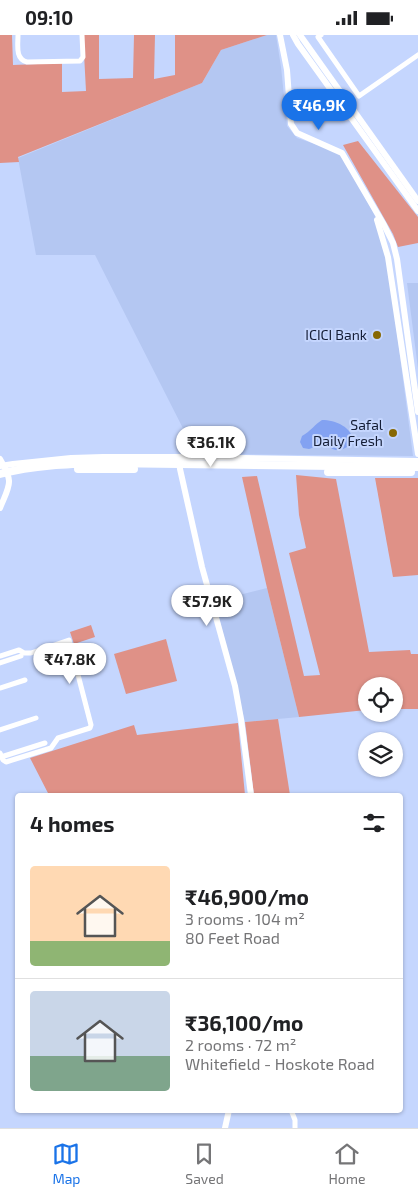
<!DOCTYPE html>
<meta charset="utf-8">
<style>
body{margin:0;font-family:"Exo 2",sans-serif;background:#f2f2f2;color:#202124;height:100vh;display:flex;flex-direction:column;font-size:19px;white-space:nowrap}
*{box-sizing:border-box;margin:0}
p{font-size:16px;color:#757577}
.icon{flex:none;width:28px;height:28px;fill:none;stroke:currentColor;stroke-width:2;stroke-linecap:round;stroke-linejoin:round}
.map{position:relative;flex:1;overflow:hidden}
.sheet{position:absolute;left:15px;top:758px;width:388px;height:320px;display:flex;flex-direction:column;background:#fff;border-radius:5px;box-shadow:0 1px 4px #0004}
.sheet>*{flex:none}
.controls{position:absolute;left:358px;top:642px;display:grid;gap:10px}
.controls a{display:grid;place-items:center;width:45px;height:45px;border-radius:50%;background:#fff;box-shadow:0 1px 4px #0004;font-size:25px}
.price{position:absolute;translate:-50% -42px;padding:0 11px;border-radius:18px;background:#fff;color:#222;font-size:16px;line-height:32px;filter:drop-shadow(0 1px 2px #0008)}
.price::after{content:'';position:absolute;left:50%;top:30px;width:15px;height:11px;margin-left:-8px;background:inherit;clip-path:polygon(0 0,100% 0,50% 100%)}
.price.on{background:#1a73e8;color:#fff}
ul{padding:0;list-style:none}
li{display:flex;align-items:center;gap:15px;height:125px;padding:0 15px}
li+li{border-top:1px solid #e0e0e0}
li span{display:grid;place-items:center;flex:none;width:140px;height:100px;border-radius:5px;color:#555}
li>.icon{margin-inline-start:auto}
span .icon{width:60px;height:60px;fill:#fffc;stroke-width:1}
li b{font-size:21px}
h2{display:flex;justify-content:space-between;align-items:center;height:60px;padding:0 15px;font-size:21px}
.status{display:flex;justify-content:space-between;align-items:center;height:35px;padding:0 25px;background:#fff;direction:ltr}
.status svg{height:14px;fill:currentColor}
.dock{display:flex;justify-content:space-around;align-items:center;height:70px;border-top:1px solid #e0e0e0;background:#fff;font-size:14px;color:#757577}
.dock a{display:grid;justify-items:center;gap:2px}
.dock .on{color:#1a73e8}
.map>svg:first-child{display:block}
.built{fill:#b4c7f2}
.green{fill:#df9187}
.water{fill:#83a2f2}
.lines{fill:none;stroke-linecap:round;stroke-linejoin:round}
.minor{stroke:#fff;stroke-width:5}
.tertiary{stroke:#fff;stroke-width:6}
.primary{stroke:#fff;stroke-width:8}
.poi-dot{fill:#876804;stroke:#c5d6fe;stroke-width:2}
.labels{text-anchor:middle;stroke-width:4;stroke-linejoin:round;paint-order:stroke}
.poi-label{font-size:14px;fill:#151e37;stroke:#c5d6fe;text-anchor:end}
</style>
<div class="status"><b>09:10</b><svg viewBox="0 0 49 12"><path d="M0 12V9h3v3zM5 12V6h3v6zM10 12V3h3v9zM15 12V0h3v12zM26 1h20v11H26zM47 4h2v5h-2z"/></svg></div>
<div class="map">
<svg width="418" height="1093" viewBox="0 0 418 1093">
<rect width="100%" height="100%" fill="#c5d6fe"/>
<!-- built -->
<g class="built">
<polygon points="267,0 276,0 281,32 287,91 297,103 333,115 344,123 375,181 388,229 413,421 196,419 95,220 36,220 18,123 202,48 221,15"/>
<polygon points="407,248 418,248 418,334 416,318"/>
<polygon points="267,553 299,682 245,687 215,566"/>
</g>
<!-- green -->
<g class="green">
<polygon points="0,0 12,0 13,30 62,28 62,57 86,56 83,0 99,0 99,44 133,43 134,0 155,0 154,44 175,40 175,0 267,0 221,15 202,48 18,122 19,127 0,128"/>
<polygon points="358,106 418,182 418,208 398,212 393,199 343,110"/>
<polygon points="296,440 336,444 369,617 410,615 411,619 418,619 418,674 394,674 394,651 366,651 366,675 299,682 267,553 242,442 257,441 304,641 320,640 289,518 306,513 299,480"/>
<polygon points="375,443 418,443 418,540 393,542"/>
<polygon points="91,590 95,602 74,609 70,597"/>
<polygon points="166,604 177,646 126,659 114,619"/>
<polygon points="278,684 290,760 254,760 245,687"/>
<polygon points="238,688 245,760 49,760 30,723 134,690 137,700"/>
</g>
<!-- water -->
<path class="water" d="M322,385C335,385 353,392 353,407C347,413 338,418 331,413C327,411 329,409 324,408C319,407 314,413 309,414L303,413L300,407L302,401C311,396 315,389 322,385Z"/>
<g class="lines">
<!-- minor -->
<g class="minor">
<path d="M18,0C18,10 15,24 27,27L80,26L83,22L82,0"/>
<polyline points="321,0 318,2 359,61 418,20"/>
<polyline points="0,621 19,615 24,618 31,618 69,605 91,690 90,693 58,703 51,713 6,727 3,725 0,718"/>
<polyline points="0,628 21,621"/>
<polyline points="0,653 25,645"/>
<polyline points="0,695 36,683"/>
<polyline points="1,722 45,708"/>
<polyline points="291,1075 295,1085 295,1093"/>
</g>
<!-- tertiary -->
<g class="tertiary">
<polyline points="280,0 287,35 291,89 297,98 342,118 384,190 393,208 397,224 418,377"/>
<polyline points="293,0 298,9 418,176"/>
<polyline points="300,0 418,166"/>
<polyline points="377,185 388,222 418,419"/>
<path d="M0,424C14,448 10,449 0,473"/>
<polyline points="179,426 180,434 202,532 235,651 241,684 251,760"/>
<polyline points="0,431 13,429 71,423 103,422 179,422 418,426"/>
<polyline points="225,1093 229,1075"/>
</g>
<!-- primary -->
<g class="primary">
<polyline points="78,434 134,434"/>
<polyline points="328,437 411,437"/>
<path d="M0,439C34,430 68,429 103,428L418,432"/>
</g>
</g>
<!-- markers -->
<g class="poi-dot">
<circle cx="377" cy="300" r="5"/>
<circle cx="393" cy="398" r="5"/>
</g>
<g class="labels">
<!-- poi labels -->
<g class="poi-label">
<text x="367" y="305">ICICI Bank</text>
<text x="383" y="395">Safal<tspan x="383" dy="16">Daily Fresh</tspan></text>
</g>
</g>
</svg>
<div class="controls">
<a><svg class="icon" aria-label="locate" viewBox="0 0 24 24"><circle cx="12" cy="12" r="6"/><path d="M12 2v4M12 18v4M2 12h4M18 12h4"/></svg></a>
<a><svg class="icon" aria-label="layers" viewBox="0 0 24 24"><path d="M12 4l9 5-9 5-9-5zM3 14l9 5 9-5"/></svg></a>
</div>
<b class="price on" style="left:319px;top:96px">₹46.9K</b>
<b class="price" style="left:211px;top:433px">₹36.1K</b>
<b class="price" style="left:207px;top:592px">₹57.9K</b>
<b class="price" style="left:70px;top:650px">₹47.8K</b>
<section class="sheet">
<h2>4 homes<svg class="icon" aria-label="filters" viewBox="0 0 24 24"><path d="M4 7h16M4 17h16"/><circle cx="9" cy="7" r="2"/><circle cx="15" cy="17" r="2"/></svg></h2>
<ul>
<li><span style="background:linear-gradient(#ffd9b3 75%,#8fb573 0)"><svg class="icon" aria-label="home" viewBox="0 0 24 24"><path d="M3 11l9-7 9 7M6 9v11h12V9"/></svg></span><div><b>₹46,900/mo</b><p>3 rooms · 104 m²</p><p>80 Feet Road</p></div></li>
<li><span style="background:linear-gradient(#c9d6e8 65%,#7fa58c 0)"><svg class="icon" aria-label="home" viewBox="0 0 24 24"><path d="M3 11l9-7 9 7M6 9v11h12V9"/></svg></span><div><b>₹36,100/mo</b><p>2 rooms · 72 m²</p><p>Whitefield - Hoskote Road</p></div></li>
</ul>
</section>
</div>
<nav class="dock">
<a class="on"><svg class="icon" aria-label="map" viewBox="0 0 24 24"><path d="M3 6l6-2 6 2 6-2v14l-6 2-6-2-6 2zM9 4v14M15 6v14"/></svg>Map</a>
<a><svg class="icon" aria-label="saved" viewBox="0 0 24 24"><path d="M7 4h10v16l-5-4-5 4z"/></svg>Saved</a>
<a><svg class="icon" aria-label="home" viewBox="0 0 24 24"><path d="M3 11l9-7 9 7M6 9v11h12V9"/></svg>Home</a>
</nav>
